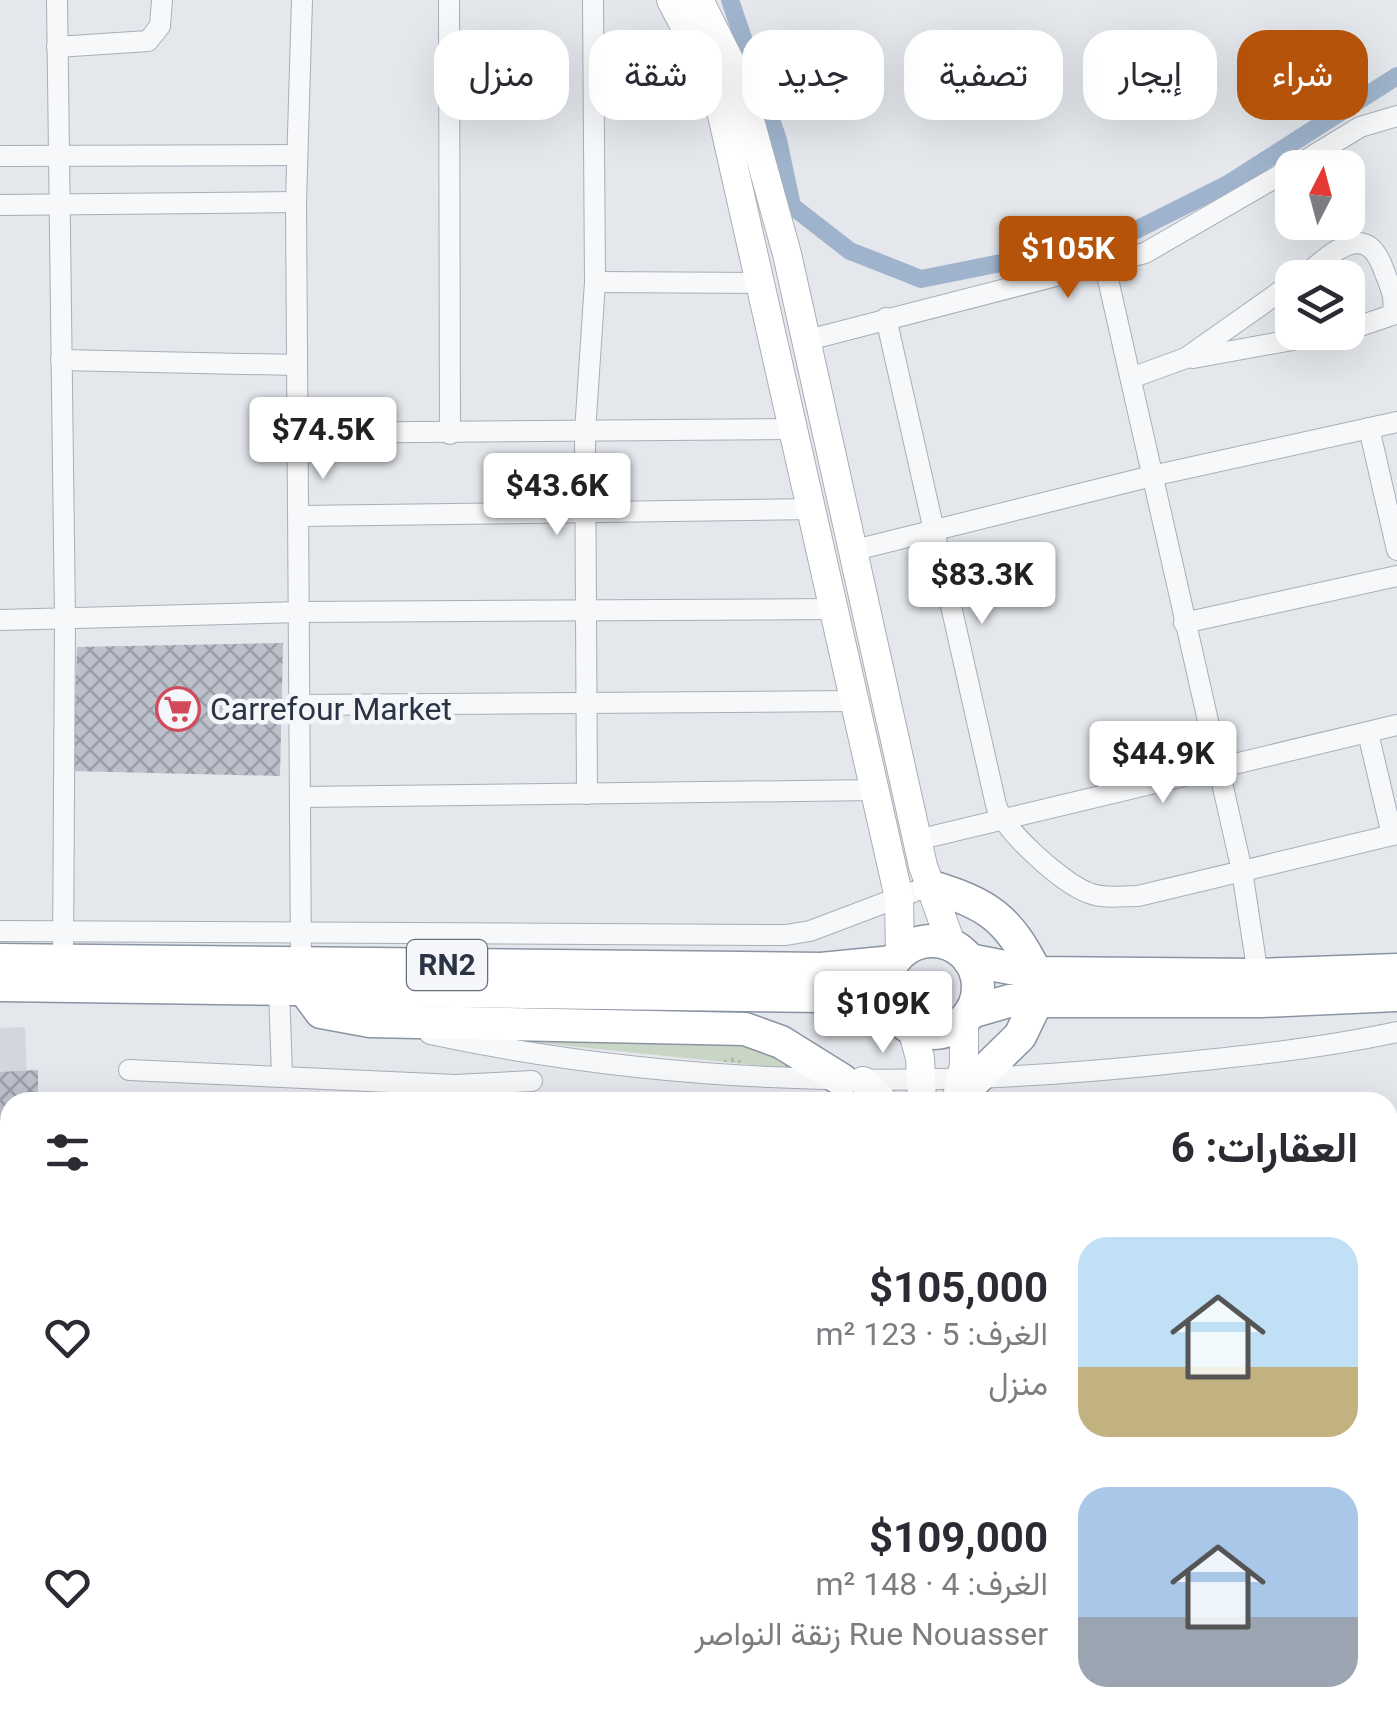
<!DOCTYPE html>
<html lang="ar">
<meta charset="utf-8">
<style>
body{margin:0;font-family:Roboto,Vazirmatn,sans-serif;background:#f2f2f3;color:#2b2b33;direction:rtl;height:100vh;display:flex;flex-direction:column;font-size:38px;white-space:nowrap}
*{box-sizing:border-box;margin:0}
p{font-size:32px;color:#7c7c81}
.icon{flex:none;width:55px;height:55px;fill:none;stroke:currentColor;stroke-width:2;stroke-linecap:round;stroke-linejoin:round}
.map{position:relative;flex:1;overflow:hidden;direction:ltr}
.panel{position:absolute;left:0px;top:1092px;width:1398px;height:642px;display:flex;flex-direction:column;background:#fff;border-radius:30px 30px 0 0;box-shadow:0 10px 40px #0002;direction:rtl}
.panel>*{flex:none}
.banner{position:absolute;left:30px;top:30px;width:1338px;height:90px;direction:rtl;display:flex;gap:20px}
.needle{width:65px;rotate:6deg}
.controls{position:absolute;left:1275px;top:150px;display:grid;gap:20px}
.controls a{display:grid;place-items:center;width:90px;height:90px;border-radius:20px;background:#fff;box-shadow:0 10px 40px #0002;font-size:50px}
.price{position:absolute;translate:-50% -85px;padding:0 22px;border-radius:10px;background:#fff;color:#222;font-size:32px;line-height:65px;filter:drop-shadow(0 2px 5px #0008)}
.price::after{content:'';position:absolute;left:50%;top:60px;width:30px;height:22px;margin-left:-15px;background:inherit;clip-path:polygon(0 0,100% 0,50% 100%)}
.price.current{background:#b45309;color:#fff}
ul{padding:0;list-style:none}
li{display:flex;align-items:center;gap:30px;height:250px;padding:0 40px}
li span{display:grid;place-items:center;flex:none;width:280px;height:200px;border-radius:30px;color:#555}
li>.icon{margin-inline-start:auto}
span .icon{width:120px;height:120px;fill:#fffc;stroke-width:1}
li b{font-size:42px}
h2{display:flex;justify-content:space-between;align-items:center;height:120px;padding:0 40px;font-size:42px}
.pill{padding:0 35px;border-radius:30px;background:#fff;box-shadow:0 10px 40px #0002;font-size:35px;line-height:90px}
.pill.current{background:#b45309;color:#fff}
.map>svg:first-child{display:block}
.built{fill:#d2d6de}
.grass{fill:url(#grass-tufts)}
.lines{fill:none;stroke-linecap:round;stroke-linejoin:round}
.canal{stroke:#9fb4cc;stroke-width:18}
.building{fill:url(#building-cross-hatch)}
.minor-casing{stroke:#a9aeb7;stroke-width:22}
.tertiary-casing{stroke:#a9aeb7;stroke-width:28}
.secondary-casing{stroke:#a9aeb7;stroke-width:30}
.trunk-casing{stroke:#8b94a3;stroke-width:35}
.minor{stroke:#f7f8fa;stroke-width:20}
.tertiary{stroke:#f7f8fa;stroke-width:25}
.secondary{stroke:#fff;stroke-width:28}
.trunk{stroke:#fff;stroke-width:32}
.labels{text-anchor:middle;stroke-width:9;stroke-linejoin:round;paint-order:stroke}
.shield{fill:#f4f6f9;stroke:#676e7b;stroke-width:2.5}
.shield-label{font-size:30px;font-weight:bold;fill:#2b3445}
.poi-label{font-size:32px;fill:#2b3445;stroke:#f4f6f9;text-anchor:start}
</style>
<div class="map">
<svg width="1397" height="1734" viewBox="0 0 1397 1734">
<defs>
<pattern id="grass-tufts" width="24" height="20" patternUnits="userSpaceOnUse" patternTransform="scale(2.5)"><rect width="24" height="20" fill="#c9d6c5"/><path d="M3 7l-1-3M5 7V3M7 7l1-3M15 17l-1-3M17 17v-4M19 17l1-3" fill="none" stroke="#adb8ab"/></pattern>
<pattern id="building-cross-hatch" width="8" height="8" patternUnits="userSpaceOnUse" patternTransform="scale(2.5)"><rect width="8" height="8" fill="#bbc0ca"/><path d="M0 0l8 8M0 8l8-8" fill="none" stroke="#989da6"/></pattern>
</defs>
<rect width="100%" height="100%" fill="#e4e7ec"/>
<!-- built -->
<polygon class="built" points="25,1027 28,1102 10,1102 10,1253 0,1253 0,1028"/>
<!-- grass -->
<polygon class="grass" points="517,1037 749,1038 799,1060 792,1069 520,1041"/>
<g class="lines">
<!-- canal -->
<polyline class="canal" points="730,0 778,140 792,206 850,251 921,279 1116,240 1228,184 1397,76"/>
</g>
<!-- building -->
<g class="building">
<polygon points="283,643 280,776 73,771 77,647"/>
<polygon points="38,1070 38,1102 10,1102 10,1253 0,1254 0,1072"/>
</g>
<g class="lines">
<!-- minor casing -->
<g class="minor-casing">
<g id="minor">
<polyline points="57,0 65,620 63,961"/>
<polyline points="449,0 450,434"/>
<polyline points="57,47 148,41 160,26 162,0"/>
<polyline points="0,156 297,155"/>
<polyline points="1293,168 1360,127 1397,116"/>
<polyline points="0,205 296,202"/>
<polyline points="1105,266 1242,871 1258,975"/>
<path d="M1301,278C1329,257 1364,217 1383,268C1389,284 1397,298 1392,315L1348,330"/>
<polyline points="595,282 763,283"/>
<path d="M886,318L996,805C1005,832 1062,883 1089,893C1104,899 1122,896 1138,896L1397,834"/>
<polyline points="804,341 1145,253 1292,168"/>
<polyline points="1193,358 1336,332"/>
<polyline points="61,360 297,365"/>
<polyline points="1131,378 1186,358 1292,283"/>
<polyline points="1369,428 1397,550"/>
<polyline points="298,433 796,429"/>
<polyline points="299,516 814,509"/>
<polyline points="851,551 1152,476 1397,422"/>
<polyline points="0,620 300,612 836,609"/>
<polyline points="1184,623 1397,576"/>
<polyline points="300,705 856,701"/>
<polyline points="1368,733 1392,835"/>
<polyline points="587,794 585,432 595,282 593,0"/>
<polyline points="301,797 876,790"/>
<polyline points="917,840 1397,725"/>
<polyline points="0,931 786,935 810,931 929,886"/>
<polyline points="301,963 296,202 302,0"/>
<polyline points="279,989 282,1075"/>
<path d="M430,1034C669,1085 915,1090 1156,1065C1237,1057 1318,1049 1397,1032"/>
<polyline points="129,1070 455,1085 532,1081"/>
<polyline points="1388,1214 1397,1213"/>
<polyline points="0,1447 10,1446"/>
<polyline points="1388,1487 1397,1390"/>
<polyline points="0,1523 10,1523"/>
<polyline points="1388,1598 1397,1595"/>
<polyline points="0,1605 10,1605"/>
<polyline points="1388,1623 1397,1621"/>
<polyline points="0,1683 10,1682"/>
<polyline points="72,1725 73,1734"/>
<polyline points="182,1725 182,1734"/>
<polyline points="230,1725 241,1734"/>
<polyline points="302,1725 313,1734"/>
<polyline points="479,1725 490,1734"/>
<polyline points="571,1725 571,1734"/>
<polyline points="129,1734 148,1725"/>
<polyline points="380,1734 388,1725"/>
<polyline points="1363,1734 1364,1725"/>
</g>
</g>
<!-- tertiary casing -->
<g class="tertiary-casing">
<polyline id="tertiary" points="0,1339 10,1338"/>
</g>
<!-- secondary casing -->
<g class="secondary-casing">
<g id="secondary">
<polyline points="671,0 715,84 899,898 900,954"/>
<polyline points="699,0 738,77 787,254 923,866 952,946"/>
<polyline points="912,1029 920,1058 922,1102"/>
<polyline points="863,1081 884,1102"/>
<polyline points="956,1102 964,1065 964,1021"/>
<polyline points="662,1734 666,1725"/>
<polyline points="687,1734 691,1725"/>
</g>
</g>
<!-- trunk casing -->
<g class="trunk-casing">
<g id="trunk">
<path d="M929,886C988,904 1008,917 1036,973"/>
<circle cx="932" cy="987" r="46"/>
<polyline points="0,960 821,969 893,962"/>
<polyline points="969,960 1036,973 1258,975 1397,970"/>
<polyline points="0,985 822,996 889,1005"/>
<polyline points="304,989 321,1012 370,1021 745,1029 781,1042 842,1080"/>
<polyline points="971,1012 1009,1001 1262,1001 1397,995"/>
<polyline points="975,1080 1020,1036 1037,1001"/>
</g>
</g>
<!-- minor -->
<use href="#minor" class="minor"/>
<!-- tertiary -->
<use href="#tertiary" class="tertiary"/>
<!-- secondary -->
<use href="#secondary" class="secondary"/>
<!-- trunk -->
<use href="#trunk" class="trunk"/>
</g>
<!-- icons -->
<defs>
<g id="supermarket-ring" transform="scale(2.25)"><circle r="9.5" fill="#f4f6f9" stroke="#d1495b" stroke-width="1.5"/><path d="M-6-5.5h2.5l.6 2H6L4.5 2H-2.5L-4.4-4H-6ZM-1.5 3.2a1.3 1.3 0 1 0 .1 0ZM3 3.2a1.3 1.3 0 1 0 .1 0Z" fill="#d1495b"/></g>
</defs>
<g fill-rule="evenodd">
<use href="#supermarket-ring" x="178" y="709"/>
</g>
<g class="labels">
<!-- shield labels -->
<rect class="shield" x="407" y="940" width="80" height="50" rx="8"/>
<g class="shield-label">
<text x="447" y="975">RN2</text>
</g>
<!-- poi labels -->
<g class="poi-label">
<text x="210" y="720">Carrefour Market</text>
</g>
</g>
</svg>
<div class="controls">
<a><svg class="needle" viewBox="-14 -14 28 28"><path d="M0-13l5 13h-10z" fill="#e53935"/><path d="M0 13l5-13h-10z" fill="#7c7c81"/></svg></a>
<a><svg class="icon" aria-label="layers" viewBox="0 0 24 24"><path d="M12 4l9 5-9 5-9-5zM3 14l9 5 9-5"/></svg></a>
</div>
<b class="price current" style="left:1068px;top:301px">$105K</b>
<b class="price" style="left:323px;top:482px">$74.5K</b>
<b class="price" style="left:557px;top:538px">$43.6K</b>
<b class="price" style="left:982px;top:627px">$83.3K</b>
<b class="price" style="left:1163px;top:806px">$44.9K</b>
<b class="price" style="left:883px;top:1056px">$109K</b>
<div class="banner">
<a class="pill current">شراء</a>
<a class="pill">إيجار</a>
<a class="pill">تصفية</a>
<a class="pill">جديد</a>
<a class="pill">شقة</a>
<a class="pill">منزل</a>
</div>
<section class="panel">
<h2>العقارات: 6<svg class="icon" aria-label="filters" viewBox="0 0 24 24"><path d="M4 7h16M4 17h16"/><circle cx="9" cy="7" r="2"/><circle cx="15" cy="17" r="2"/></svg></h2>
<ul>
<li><span style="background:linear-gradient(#bfe0f5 65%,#c2b280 0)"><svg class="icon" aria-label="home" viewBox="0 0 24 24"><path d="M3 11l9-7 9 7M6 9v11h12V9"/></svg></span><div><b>$105,000</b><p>الغرف: 5 · 123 m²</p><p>منزل</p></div><svg class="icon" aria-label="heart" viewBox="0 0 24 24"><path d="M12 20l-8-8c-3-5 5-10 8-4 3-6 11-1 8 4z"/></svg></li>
<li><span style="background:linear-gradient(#a9c7e8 65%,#9aa5b1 0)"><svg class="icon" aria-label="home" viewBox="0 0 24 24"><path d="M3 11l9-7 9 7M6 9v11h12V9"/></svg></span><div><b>$109,000</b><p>الغرف: 4 · 148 m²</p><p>Rue Nouasser زنقة النواصر</p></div><svg class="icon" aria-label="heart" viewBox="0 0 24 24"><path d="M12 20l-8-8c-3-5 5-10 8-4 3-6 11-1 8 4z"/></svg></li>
</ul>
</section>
</div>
